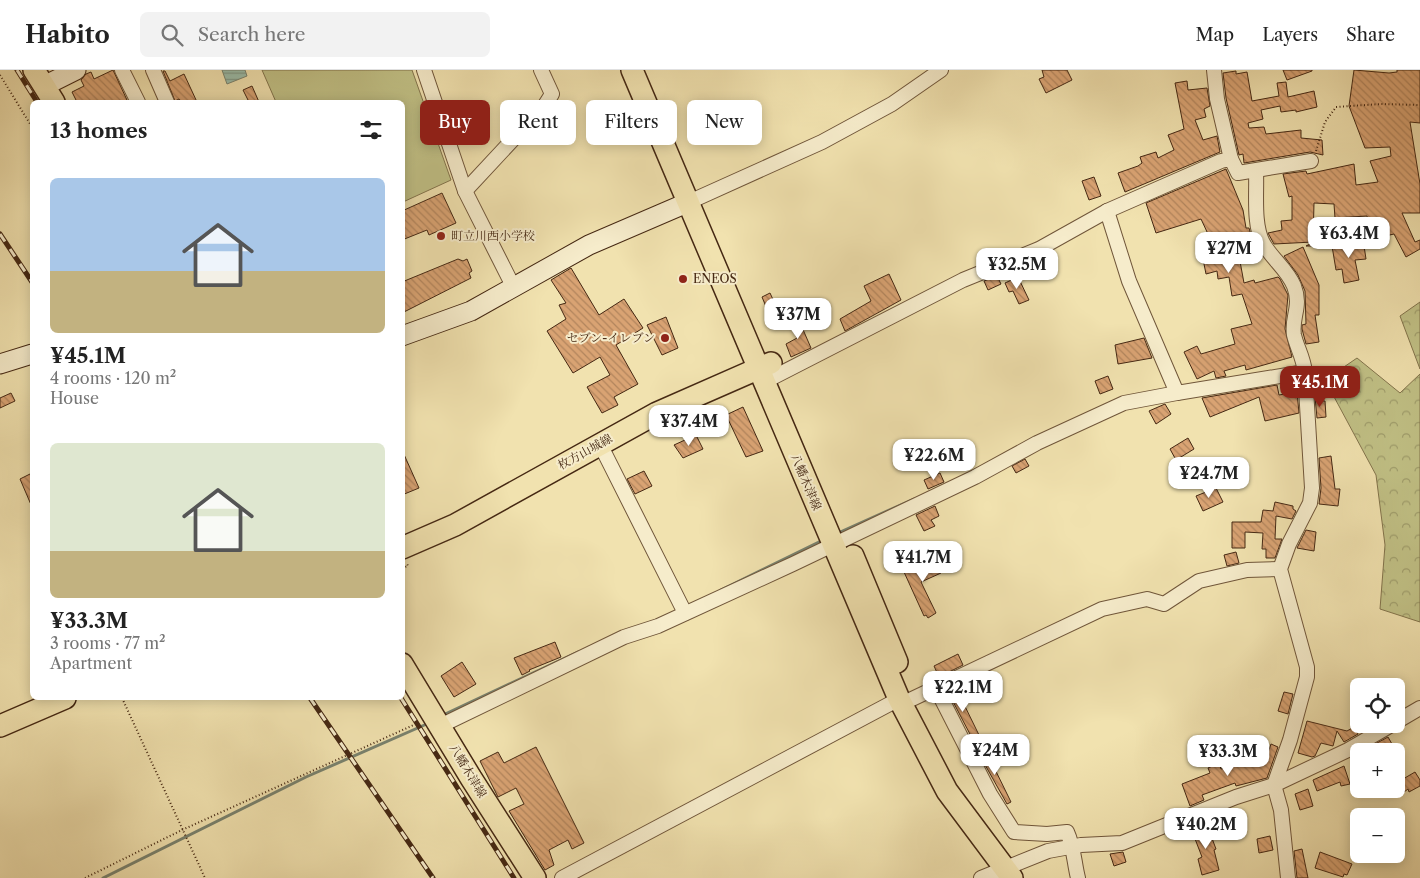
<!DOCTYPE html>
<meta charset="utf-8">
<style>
body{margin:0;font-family:"Libre Caslon Text","Noto Serif JP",serif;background:#f2f2f2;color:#222;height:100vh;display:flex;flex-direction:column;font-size:19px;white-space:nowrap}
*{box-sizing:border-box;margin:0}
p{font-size:16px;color:#767676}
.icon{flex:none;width:28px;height:28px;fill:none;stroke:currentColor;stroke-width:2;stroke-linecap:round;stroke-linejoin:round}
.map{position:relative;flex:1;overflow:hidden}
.details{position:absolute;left:30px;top:30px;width:375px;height:600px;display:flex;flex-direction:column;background:#fff;border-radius:8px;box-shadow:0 2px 12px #0003}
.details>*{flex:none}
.top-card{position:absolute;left:420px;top:30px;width:475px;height:45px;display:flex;gap:10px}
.buttons{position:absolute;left:1350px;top:608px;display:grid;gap:10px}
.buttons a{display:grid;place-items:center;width:55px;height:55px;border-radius:8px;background:#fff;box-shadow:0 2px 12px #0003;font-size:25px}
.price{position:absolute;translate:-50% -42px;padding:0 11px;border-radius:10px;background:#fff;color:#222;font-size:16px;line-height:32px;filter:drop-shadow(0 1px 2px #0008)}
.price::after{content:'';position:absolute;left:50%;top:30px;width:15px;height:11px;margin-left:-8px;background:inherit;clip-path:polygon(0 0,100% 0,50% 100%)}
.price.current{background:#8f2418;color:#fff}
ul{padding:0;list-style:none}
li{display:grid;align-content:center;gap:10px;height:265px;padding:0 20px}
li span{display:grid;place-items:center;height:155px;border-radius:8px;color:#555}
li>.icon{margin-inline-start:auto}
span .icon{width:90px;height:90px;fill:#fffc;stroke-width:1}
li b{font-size:21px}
h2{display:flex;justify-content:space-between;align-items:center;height:60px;padding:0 20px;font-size:21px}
.pill{padding:0 18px;border-radius:8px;background:#fff;box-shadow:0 2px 12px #0003;font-size:18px;line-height:45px}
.pill.current{background:#8f2418;color:#fff}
header{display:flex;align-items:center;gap:30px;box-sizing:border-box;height:70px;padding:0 25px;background:#fff;border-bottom:1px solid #e0e0e0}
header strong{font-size:24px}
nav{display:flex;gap:28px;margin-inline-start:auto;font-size:18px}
.search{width:350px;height:45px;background:#f2f2f2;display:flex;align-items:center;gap:12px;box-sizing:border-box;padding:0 18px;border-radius:8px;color:#767676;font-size:19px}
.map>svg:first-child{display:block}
.forest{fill:url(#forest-crowns);stroke:#83744c}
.garden{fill:#c1c186;stroke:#83744c}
.water{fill:url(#water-rules);stroke:#79826e}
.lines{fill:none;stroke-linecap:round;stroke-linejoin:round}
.stream{stroke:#79826e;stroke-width:3}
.building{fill:url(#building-back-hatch);stroke:#452813}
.street-casing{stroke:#70563a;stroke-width:16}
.secondary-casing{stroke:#452813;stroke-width:21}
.primary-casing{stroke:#452813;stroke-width:24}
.path{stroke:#452813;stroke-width:2;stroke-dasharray:1 2.5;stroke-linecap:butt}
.street{stroke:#f6eccb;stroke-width:14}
.secondary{stroke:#f6eccb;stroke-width:19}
.primary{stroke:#f1e2af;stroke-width:21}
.rail-casing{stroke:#452813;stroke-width:5}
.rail{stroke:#f6eccb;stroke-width:3;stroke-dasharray:9;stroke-linecap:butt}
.poi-dot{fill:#8f2418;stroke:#f6eccb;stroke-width:2}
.labels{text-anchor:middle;stroke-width:4;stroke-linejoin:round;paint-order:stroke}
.poi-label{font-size:12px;fill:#452813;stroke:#f6eccb;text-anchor:start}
.street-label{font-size:12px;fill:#452813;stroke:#f6eccb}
</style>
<header>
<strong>Habito</strong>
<div class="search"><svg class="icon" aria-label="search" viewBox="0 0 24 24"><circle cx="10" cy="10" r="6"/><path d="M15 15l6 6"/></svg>Search here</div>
<nav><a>Map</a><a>Layers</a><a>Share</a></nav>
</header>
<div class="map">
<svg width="1420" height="808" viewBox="0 0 1420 808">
<defs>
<pattern id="forest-crowns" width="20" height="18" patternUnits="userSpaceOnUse" patternTransform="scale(1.25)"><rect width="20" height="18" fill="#c1c186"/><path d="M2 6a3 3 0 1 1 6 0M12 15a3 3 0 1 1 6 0" fill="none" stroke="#9f9d6c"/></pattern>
<pattern id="water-rules" width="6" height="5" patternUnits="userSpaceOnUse" patternTransform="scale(1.25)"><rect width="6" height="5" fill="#9bbeab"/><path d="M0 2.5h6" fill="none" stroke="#809a8a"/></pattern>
<pattern id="building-back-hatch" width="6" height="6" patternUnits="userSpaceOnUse" patternTransform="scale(1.25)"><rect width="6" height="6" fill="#d9a373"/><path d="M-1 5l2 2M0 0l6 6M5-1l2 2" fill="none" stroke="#b2855d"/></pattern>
</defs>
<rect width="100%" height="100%" fill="#f1e2af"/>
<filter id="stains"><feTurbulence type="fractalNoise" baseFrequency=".004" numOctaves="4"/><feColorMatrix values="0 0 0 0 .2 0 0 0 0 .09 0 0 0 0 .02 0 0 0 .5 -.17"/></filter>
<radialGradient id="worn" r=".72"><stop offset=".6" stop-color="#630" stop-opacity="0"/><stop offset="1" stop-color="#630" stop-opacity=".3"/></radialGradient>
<!-- forest -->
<g class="forest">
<polygon points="1420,232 1420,299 1400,246"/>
<polygon points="1357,288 1400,323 1420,304 1420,552 1380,539 1385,475 1376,405 1325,310"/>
</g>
<!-- garden -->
<polygon class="garden" points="262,0 412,0 451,110 403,132 402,32 276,32"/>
<!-- water -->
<polygon class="water" points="222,0 245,0 247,6 227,14"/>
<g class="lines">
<!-- stream -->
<g class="stream">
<polyline points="838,463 914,429"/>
<polyline points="721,520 823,470"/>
<polyline points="443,645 578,582"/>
<polyline points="103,808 306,707 429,653"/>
</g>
</g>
<!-- building -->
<g class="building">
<polygon points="113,0 127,30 121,32 77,32 72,22 84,16 81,10 86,4 91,2 94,9"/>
<polygon points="1042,0 1067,0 1072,10 1046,23 1039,9 1044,7"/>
<polygon points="1283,0 1312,0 1312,1 1287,10"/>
<polygon points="1354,0 1389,3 1397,2 1397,0 1420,0 1420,53 1410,52 1420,114 1420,143 1402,143 1415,172 1420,170 1420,179 1406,187 1394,164 1372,169 1367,146 1335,148 1334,134 1314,133 1313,172 1274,174 1268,163 1282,160 1281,151 1292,150 1292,126 1289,127 1283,104 1306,101 1307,104 1354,94 1356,115 1378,112 1370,91 1391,86 1390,77 1365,78 1349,36"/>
<polygon points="163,1 165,1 170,11 184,4 197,32 181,32 179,29 175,31"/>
<polygon points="1236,1 1236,4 1247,2 1252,31 1279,26 1277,13 1286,12 1288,27 1314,21 1317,37 1296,42 1296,40 1281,42 1280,36 1261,40 1263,49 1248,53 1249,58 1264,57 1266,64 1301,60 1301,68 1322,70 1323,85 1310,82 1244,93 1243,84 1239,85 1226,28 1223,3"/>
<polygon points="1187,11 1188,20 1207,18 1210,36 1204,39 1206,47 1195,50 1203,70 1217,66 1220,82 1125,122 1118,103 1138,96 1142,93 1140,87 1156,82 1158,88 1174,80 1168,65 1184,59 1175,13"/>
<polygon points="252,16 259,32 249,32 243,20"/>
<polygon points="1226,99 1243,140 1246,158 1249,158 1253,172 1237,175 1244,213 1254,210 1255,213 1278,207 1280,209 1288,225 1285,259 1292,287 1246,300 1245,295 1224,301 1226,306 1216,308 1214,301 1197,309 1184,282 1197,276 1201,284 1235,274 1231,259 1252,254 1242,224 1232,226 1229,207 1218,209 1217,201 1206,204 1202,184 1215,179 1201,149 1156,163 1146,133"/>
<polygon points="1094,107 1101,126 1089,130 1082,111"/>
<polygon points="442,123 456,153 429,165 427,160 402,170 402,141"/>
<polygon points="1331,164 1333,176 1306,176"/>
<polygon points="1363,169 1366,189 1355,190 1359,210 1344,213 1342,199 1336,200 1332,176"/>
<polygon points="1303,177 1319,215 1319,245 1315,245 1319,272 1306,274 1302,259 1302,255 1306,254 1305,221 1298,205 1284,186"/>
<polygon points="458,189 463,191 467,189 472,201 469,203 471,208 402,243 402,212"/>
<polygon points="571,198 599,245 624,229 643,258 616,275 638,314 614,327 618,335 602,343 587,317 610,305 600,287 573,303 547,261 566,249 559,235 566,233 551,210"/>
<polygon points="889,204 901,230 845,261 840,249 871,231 864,216"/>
<polygon points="997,206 1001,214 988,220 984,211"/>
<polygon points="1018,207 1029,230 1019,234 1013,221 1009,222 1005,213"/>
<polygon points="770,223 776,236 787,231 794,245 774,256 762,227"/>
<polygon points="666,247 678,278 662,285 647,255"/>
<polygon points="798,248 811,278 791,287 786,274 797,268 789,252"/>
<polygon points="1144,268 1152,288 1118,294 1115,275"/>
<polygon points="1108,306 1113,319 1100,324 1095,311"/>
<polygon points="1277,315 1279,325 1297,322 1299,343 1265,351 1259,327 1210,347 1202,328"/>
<polygon points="11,323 15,331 0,338 0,328"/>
<polygon points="1315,327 1321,327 1322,331 1325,331 1326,347 1317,348"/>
<polygon points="1165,334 1171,344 1156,354 1149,341"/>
<polygon points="743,337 763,381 746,387 726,345"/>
<polygon points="696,365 703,379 683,388 674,375"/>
<polygon points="1188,368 1194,379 1176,390 1170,379"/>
<polygon points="402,380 419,418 402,425"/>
<polygon points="1331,386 1335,419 1340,419 1338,436 1319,434 1321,418 1319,388"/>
<polygon points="1025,389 1029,396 1016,403 1012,396"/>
<polygon points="644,401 652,416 635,424 627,409"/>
<polygon points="32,403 32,437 20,409"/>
<polygon points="940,403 944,412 928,419 924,410"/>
<polygon points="1216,418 1223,432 1203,441 1196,426"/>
<polygon points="1275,432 1293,436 1293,439 1296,441 1292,449 1276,446 1275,469 1282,469 1275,488 1266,488 1266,479 1262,479 1263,463 1245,462 1245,478 1232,478 1232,452 1261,452 1263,440 1273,441"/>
<polygon points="935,436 939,446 931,450 935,456 924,461 916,445"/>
<polygon points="1306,460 1316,462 1314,481 1297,478"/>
<polygon points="1236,482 1239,493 1227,496 1224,485"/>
<polygon points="932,484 941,503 921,512 936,543 928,548 926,545 924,546 904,502"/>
<polygon points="555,572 561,587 529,600 530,601 522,605 514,588"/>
<polygon points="958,584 963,595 939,607 934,596"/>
<polygon points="462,592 476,614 454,627 441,606"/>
<polygon points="956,618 979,665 972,668 948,622"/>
<polygon points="1284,622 1293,624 1288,644 1278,641"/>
<polygon points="1307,651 1347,661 1354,657 1358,664 1344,672 1337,661 1333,676 1321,673 1315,686 1312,687 1298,683"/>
<polygon points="1388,667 1396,681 1381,681 1377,673"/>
<polygon points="1271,674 1278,677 1267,708 1236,716 1235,713 1202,725 1204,730 1190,736 1182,714 1210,703 1208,698 1219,693 1221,699 1247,693 1248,696 1265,691"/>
<polygon points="536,677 584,773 572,779 568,770 549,780 554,795 545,800 509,741 524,734 516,718 498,727 480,691 498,682 504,693"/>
<polygon points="986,681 1011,732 1007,734 979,684"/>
<polygon points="1344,696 1350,714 1341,716 1340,712 1317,721 1313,710"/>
<polygon points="1415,702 1420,710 1420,716 1409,722 1408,719 1404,722 1398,712"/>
<polygon points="1308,719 1313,736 1300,740 1295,724"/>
<polygon points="1207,755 1216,779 1214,780 1219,800 1202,805 1198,789 1202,787 1192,761"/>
<polygon points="1270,766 1273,780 1259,783 1257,769"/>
<polygon points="1302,779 1308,808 1297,808 1294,781"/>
<polygon points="1123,782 1126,792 1114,796 1110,784"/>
<polygon points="1320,782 1352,794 1347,805 1344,804 1343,807 1315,798"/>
</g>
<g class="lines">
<!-- street casing -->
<g class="street-casing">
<g id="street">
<polyline points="122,0 138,32"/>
<polyline points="153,0 167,32"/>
<polyline points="424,0 465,121 514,218"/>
<polyline points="1214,0 1217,29 1231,89"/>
<polyline points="465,121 545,35 552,24 541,0"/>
<polyline points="689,132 822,72 892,34 941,0"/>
<path d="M1107,141L1129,211L1177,323L1305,302C1303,286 1297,278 1294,265C1291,247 1302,237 1294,216C1287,199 1272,189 1263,173C1253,154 1257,123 1256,101"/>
<polyline points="764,312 963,210 1039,179 1107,141 1221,91 1231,89 1238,103 1311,91"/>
<polyline points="604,382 685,543"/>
<path d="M936,618L990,724L1014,762L1047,764L1067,762C1074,777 1074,792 1078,808"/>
<polyline points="912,629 1102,539 1147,529 1164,534 1199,511 1247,500 1280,499"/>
<polyline points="1396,652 1420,638"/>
<polyline points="440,656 624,567 658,556 793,494 975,407 1037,373 1124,333 1177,323"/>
<polyline points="1274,715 1290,670 1307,607 1307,597 1280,499 1289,474 1310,433 1312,418 1305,302"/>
<polyline points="1274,715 1348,680 1393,654"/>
<polyline points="562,808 899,629"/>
<polyline points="981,808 1048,781 1081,775 1122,773 1236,727 1274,715 1281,740 1288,808"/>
</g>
</g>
<!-- secondary casing -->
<g class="secondary-casing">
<g id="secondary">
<polyline points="44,16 76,0"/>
<polyline points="402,266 471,241 589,175 689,132"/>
<polyline points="0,294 32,284"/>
</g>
</g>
<!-- primary casing -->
<g class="primary-casing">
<g id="primary">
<polyline points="34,0 54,32"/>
<polyline points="632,0 899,629 947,721 1012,808"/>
<polyline points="402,478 455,455 657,343 771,293"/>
<polyline points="853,486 897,592"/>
<polyline points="402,594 471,708 535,808"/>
<polyline points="0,656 65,628"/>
</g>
</g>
<!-- path -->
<g class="path">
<polyline points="0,5 32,57"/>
<polyline points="1316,81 1325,52 1336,37 1381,34 1420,35"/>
<polyline points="402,498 408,496 407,494"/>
<polyline points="122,628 205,808"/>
<polyline points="85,808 182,760 418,653"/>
</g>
<!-- street -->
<use href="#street" class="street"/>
<!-- secondary -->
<use href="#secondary" class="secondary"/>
<!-- primary -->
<use href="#primary" class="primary"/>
<!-- rail casing -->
<g class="rail-casing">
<g id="rail">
<polyline points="17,0 37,32"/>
<polyline points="0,164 32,212"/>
<polyline points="310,628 433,808"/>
<polyline points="401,628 514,808"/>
</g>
</g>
<!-- rail -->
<use href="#rail" class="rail"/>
</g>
<!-- markers -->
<g class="poi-dot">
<circle cx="441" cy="166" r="5"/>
<circle cx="683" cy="209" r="5"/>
<circle cx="665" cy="268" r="5"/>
</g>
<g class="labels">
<!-- poi labels -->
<g class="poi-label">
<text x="451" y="170">町立川西小学校</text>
<text x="693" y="213">ENEOS</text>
<text x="655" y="272" text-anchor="end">セブン-イレブン</text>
</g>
<!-- street labels -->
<g class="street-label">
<text transform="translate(585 382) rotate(-29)" y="4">枚方山城線</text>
<text transform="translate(806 412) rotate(67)" y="4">八幡木津線</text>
<text transform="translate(468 701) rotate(59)" y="4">八幡木津線</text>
</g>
</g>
<rect width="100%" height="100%" filter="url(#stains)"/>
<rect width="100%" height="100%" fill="url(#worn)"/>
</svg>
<div class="buttons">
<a><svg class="icon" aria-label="locate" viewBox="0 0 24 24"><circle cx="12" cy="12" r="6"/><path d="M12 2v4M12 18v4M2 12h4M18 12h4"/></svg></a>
<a>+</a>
<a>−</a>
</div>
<b class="price" style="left:1349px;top:189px">¥63.4M</b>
<b class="price" style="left:1229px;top:204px">¥27M</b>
<b class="price" style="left:1017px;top:220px">¥32.5M</b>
<b class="price" style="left:798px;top:270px">¥37M</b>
<b class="price current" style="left:1320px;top:338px">¥45.1M</b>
<b class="price" style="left:689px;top:377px">¥37.4M</b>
<b class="price" style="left:934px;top:411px">¥22.6M</b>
<b class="price" style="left:1209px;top:429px">¥24.7M</b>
<b class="price" style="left:923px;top:513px">¥41.7M</b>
<b class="price" style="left:963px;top:643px">¥22.1M</b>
<b class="price" style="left:995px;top:706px">¥24M</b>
<b class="price" style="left:1228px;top:707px">¥33.3M</b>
<b class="price" style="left:1206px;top:780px">¥40.2M</b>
<div class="top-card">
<a class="pill current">Buy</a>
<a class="pill">Rent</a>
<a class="pill">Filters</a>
<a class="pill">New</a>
</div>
<section class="details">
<h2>13 homes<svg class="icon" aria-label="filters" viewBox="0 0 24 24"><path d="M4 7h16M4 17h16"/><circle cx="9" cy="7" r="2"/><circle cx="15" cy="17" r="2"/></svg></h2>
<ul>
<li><span style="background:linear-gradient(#a9c7e8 60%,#c2b280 0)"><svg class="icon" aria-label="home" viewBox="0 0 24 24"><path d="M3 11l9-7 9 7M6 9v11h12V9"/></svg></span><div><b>¥45.1M</b><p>4 rooms · 120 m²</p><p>House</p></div></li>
<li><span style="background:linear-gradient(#dfe7d0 70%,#c2b280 0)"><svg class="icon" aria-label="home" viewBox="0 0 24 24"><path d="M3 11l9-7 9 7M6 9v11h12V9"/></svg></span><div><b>¥33.3M</b><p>3 rooms · 77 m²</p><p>Apartment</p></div></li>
</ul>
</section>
</div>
